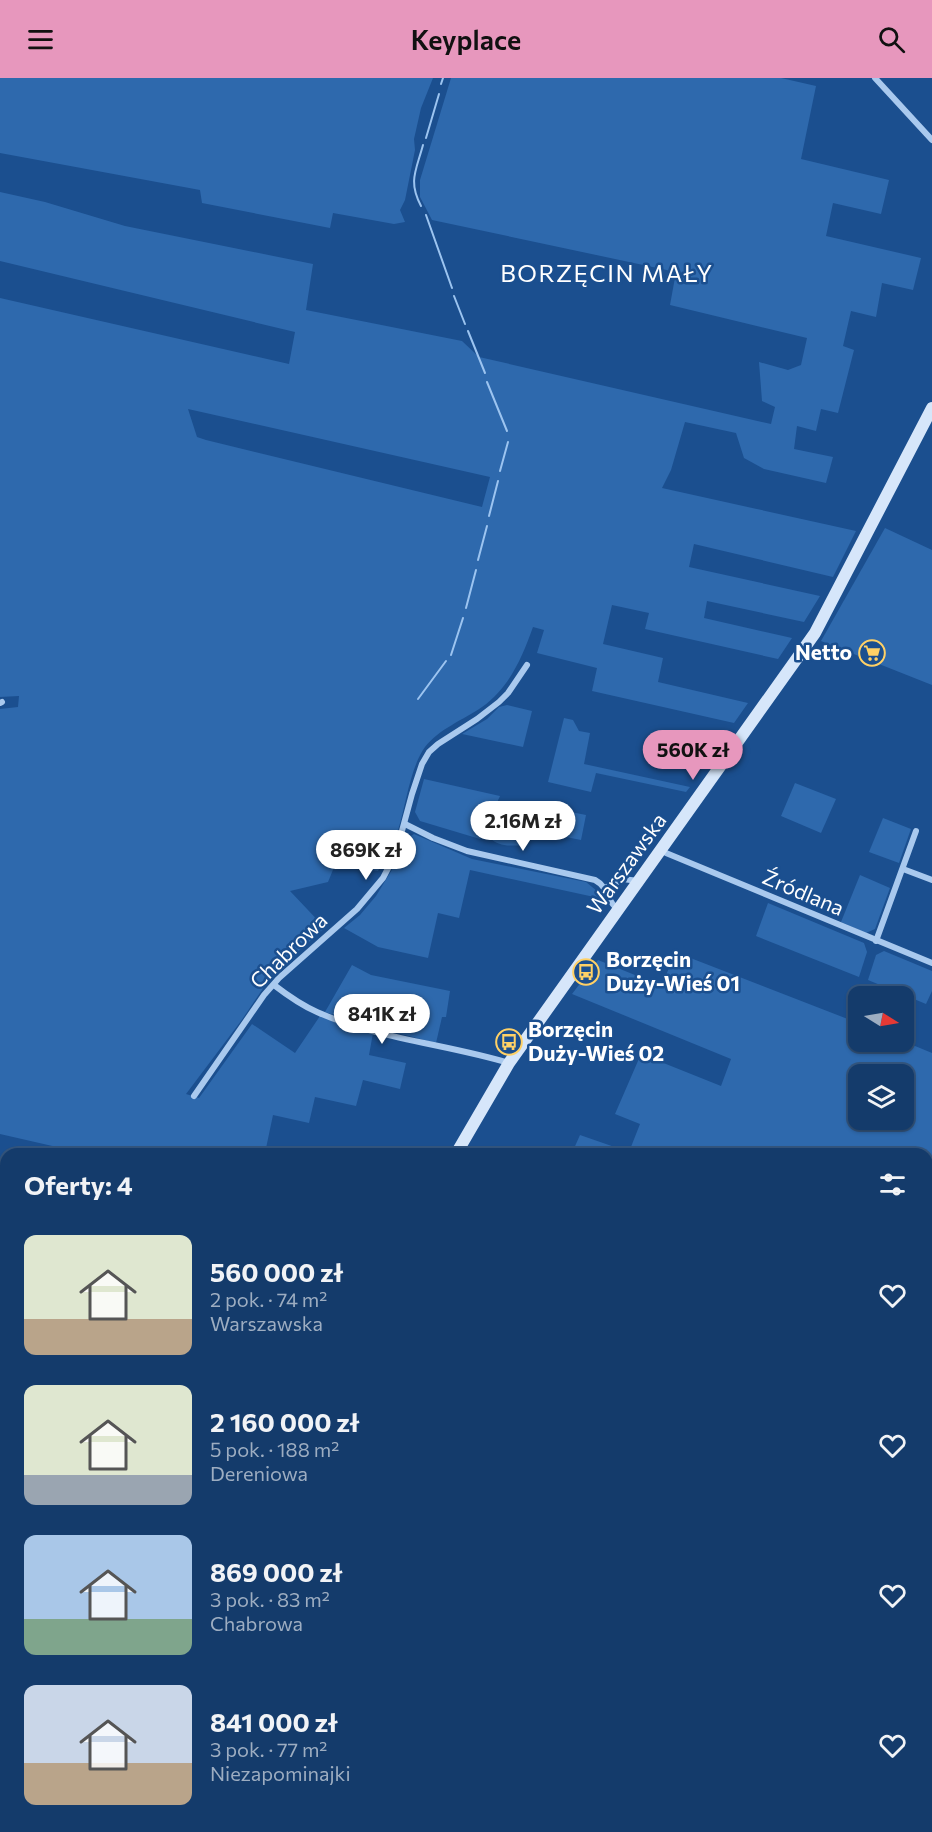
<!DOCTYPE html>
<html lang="pl">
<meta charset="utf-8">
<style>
body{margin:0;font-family:Commissioner,sans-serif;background:#214673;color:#f1f3f6;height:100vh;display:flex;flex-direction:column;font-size:22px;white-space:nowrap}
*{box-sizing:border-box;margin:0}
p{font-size:20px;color:#9dadc1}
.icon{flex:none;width:33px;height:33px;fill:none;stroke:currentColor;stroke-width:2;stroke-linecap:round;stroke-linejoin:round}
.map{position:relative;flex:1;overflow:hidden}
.sheet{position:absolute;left:0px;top:1070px;width:933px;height:686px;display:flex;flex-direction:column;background:#143b6b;border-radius:18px 18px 0 0;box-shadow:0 2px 4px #0004,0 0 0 2px #33557e}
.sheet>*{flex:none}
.needle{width:39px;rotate:101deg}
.controls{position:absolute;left:848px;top:908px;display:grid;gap:12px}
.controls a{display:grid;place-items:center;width:66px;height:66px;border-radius:12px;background:#143b6b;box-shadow:0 2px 4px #0004,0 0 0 2px #33557e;font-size:30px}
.price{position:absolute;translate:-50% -51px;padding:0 14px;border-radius:21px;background:#fff;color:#222;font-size:20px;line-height:39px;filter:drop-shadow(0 2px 3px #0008)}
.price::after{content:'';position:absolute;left:50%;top:36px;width:18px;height:14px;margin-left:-9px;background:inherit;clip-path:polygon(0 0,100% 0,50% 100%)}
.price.on{background:#e797bd;color:#111}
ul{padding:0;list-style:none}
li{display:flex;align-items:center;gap:18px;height:150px;padding:0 24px}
li span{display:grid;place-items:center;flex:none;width:168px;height:120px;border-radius:12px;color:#555}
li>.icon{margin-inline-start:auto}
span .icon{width:72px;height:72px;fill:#fffc;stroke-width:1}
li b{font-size:26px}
h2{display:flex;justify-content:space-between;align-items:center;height:72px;padding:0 24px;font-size:26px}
header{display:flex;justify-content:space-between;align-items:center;height:78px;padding:0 24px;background:#e797bd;color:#111;font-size:27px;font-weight:600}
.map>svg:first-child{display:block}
.green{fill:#2e69ad;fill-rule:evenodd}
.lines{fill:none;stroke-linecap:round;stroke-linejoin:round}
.stream{stroke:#9cc4f0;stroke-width:2}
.street{stroke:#a9c9ee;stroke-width:6}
.secondary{stroke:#d6e6fa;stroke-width:12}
.labels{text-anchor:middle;stroke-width:5;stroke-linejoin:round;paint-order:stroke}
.poi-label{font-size:21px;font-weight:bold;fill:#fff;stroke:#1b4f8f;text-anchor:start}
.street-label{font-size:21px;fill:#fff;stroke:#1b4f8f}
.quarter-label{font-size:24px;letter-spacing:1.5px;fill:#fff;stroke:#1b4f8f}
</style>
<header><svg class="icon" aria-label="menu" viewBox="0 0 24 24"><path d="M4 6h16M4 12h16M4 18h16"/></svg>Keyplace<svg class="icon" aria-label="search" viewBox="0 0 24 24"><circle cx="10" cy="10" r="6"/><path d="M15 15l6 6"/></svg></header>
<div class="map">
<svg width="932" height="1754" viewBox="0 0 932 1754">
<rect width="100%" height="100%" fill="#1b4f8f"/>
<!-- green -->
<g class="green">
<polygon points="0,0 433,0 421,30 414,61 415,72 405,122 400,132 405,144 394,146 333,135 330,150 202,125 200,112 0,75"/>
<path d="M451,0H781L816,8L801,81L889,102L881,136L833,125L826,158L921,180L913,212L882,205L876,239L851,233L843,268L854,272L838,335L821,331L816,353L797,348L794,371L833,379L826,405L764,391L744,380L736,355L685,344L671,392L662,410L856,453L833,499L694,466L689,489L820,518L804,544L707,523L704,540L792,560L778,581L645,551L649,535L612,527L603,566L663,580L658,604L748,625L734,645L592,613L597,590L537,575L544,552L533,549C522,580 509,610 482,629C463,642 439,651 425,669C410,690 406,727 398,752C393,766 385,780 378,793L351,789L337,782L328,804L290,813L325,850L294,877L266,906L241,943L186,1016L199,1020L252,946L295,975L320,938L346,949L373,955L369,977L406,985L400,1011L363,1002L356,1028L315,1019L309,1045L273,1037L265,1075H83L0,1056V631L18,629L19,618L0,619V220L289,286L295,254L0,183V114L45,124L125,148L313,186L306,232L462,263L479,279L771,346L775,329L762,323L759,284L788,292L801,287L807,260L670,227L676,194L432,142L420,119V102ZM188,331L490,399L482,429L206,362L197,359Z"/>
<polygon points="885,450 932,472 932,607 821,563"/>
<polygon points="507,627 532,633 523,669 462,656 487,641 499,629"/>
<polygon points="564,640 573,642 579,653 590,655 584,686 690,709 686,714 596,695 591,714 548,704"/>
<polygon points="424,701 500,718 480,761 420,743 415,734"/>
<polygon points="795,705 836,721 821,755 781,738"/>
<path d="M518,729L556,737L566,733L586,737L581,762L526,751L523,767C511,768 498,769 489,759C495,745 502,734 518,729Z"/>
<polygon points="883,740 911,751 899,785 869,774"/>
<polygon points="414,756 472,781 586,804 608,822 470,792 459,840 438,835 428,880 378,869 344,850 360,837 376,818 401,777 406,761"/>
<polygon points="860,797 890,810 875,851 866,855 841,844"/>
<polygon points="768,825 864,865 867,874 859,899 756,858"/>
<polygon points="884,873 932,893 932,913 926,926 868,902 876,877"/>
<path d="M675,874L858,945V963H903L932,975V1316L927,1314V1076L572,1075L580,1057L629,1074L640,1046L615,1036L641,976L721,1008L731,981L572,916L598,882L662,908ZM858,996H903V1041H858Z"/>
<polygon points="352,887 371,897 450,913 446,939 442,939 436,965 358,945 325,934"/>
<polygon points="0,1096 6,1098 6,1339 0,1338"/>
<polygon points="927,1350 932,1352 932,1473 927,1471"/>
<polygon points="0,1454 6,1456 6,1749 88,1749 86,1754 13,1754 0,1749"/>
<polygon points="927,1489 932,1491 932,1754 381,1754 368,1749 927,1749"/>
</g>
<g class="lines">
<!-- stream -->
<g class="stream">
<polyline points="441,6 443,0"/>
<polyline points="426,60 439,16"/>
<path d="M421,128C408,103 416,93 423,67"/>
<polyline points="426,137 452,210"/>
<polyline points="454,218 465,246"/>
<polyline points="468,253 485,295"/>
<polyline points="487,304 507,353"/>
<polyline points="500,393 508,364"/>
<polyline points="489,438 498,403"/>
<polyline points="478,482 487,448"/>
<polyline points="466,530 476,492"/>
<polyline points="451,577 463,540"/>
<polyline points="418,621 446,583"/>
<polyline points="927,1555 932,1551"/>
<polyline points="841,1749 842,1754"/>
</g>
<!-- street -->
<g class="street">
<polyline points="875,0 932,62"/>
<polyline points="0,625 2,624"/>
<path d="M405,746L433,760L467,773L595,802C610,810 606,824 618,831"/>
<polyline points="662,771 666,775 932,885"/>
<polyline points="903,791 932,802"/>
<polyline points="605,810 623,801 638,803"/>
<polyline points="876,863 916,753"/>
<path d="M274,907C287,917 301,927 317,934C378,961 446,966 509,985"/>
<polyline points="194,1018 264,917 279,900 357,831 383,800 396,775 412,716 422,686 429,674 438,666 477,641 499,624 508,615 527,587"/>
<polyline points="281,1749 284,1754"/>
</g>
<!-- secondary -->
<g class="secondary">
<polyline points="456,1076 509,985 815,555 932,330"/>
<polyline points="98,1754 101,1749"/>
</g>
</g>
<!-- icons -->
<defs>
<g id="supermarket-ring" transform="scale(1.35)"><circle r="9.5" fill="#1b4f8f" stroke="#ffd166" stroke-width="1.5"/><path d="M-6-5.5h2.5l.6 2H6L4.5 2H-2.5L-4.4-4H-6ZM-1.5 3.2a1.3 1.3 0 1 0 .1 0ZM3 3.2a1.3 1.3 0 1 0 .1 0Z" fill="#ffd166"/></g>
<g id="bus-ring" transform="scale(1.35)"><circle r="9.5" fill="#1b4f8f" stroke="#ffd166" stroke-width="1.5"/><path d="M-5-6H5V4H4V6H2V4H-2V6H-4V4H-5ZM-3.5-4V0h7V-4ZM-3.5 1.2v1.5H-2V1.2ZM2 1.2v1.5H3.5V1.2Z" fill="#ffd166"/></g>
</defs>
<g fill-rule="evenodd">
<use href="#supermarket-ring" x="872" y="575"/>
<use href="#bus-ring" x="586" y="894"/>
<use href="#bus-ring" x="509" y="964"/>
</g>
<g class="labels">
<!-- poi labels -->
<g class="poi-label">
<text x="852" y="582" text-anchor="end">Netto</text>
<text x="606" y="889">Borzęcin<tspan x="606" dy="24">Duży-Wieś 01</tspan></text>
<text x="528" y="959">Borzęcin<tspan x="528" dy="24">Duży-Wieś 02</tspan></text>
</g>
<!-- street labels -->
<g class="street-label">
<text transform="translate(627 786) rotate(-54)" y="7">Warszawska</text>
<text transform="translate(803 815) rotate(23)" y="7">Źródlana</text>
<text transform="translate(289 873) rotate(-44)" y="7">Chabrowa</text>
</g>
<!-- quarter labels -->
<g class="quarter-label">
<text x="607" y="204">BORZĘCIN MAŁY</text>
</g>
</g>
</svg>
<div class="controls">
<a><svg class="needle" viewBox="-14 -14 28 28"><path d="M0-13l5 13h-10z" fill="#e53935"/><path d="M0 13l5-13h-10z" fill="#9dadc1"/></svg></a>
<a><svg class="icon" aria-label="layers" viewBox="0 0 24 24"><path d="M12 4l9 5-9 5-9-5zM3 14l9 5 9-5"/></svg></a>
</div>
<b class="price on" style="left:693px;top:703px">560K zł</b>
<b class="price" style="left:523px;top:774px">2.16M zł</b>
<b class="price" style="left:366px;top:803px">869K zł</b>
<b class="price" style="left:382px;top:967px">841K zł</b>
<section class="sheet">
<h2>Oferty: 4<svg class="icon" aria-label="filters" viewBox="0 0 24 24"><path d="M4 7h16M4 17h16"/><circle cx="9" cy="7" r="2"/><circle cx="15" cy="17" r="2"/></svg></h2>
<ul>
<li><span style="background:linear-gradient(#dfe7d0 70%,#b9a48a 0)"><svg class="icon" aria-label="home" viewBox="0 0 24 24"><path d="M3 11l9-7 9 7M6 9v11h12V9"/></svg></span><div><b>560 000 zł</b><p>2 pok. · 74 m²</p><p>Warszawska</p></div><svg class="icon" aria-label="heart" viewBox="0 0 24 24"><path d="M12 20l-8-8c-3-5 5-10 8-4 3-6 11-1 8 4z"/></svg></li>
<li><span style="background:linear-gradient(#dfe7d0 75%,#9aa5b1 0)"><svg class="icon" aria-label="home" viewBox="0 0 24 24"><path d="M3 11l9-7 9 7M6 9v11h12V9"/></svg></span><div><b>2 160 000 zł</b><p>5 pok. · 188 m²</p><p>Dereniowa</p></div><svg class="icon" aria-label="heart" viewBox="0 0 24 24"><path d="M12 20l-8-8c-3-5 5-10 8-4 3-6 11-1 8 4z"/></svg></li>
<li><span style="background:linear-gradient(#a9c7e8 70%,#7fa58c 0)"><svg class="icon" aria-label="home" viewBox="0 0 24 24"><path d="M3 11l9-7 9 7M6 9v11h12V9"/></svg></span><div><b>869 000 zł</b><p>3 pok. · 83 m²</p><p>Chabrowa</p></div><svg class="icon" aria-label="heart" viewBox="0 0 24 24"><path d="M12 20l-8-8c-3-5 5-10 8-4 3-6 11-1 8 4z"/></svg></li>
<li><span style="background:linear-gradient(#c9d6e8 65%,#b9a48a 0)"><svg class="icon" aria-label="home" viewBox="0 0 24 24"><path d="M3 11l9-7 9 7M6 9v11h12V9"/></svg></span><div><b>841 000 zł</b><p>3 pok. · 77 m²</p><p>Niezapominajki</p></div><svg class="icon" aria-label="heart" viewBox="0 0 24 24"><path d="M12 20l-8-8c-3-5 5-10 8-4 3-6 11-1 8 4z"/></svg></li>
</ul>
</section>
</div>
